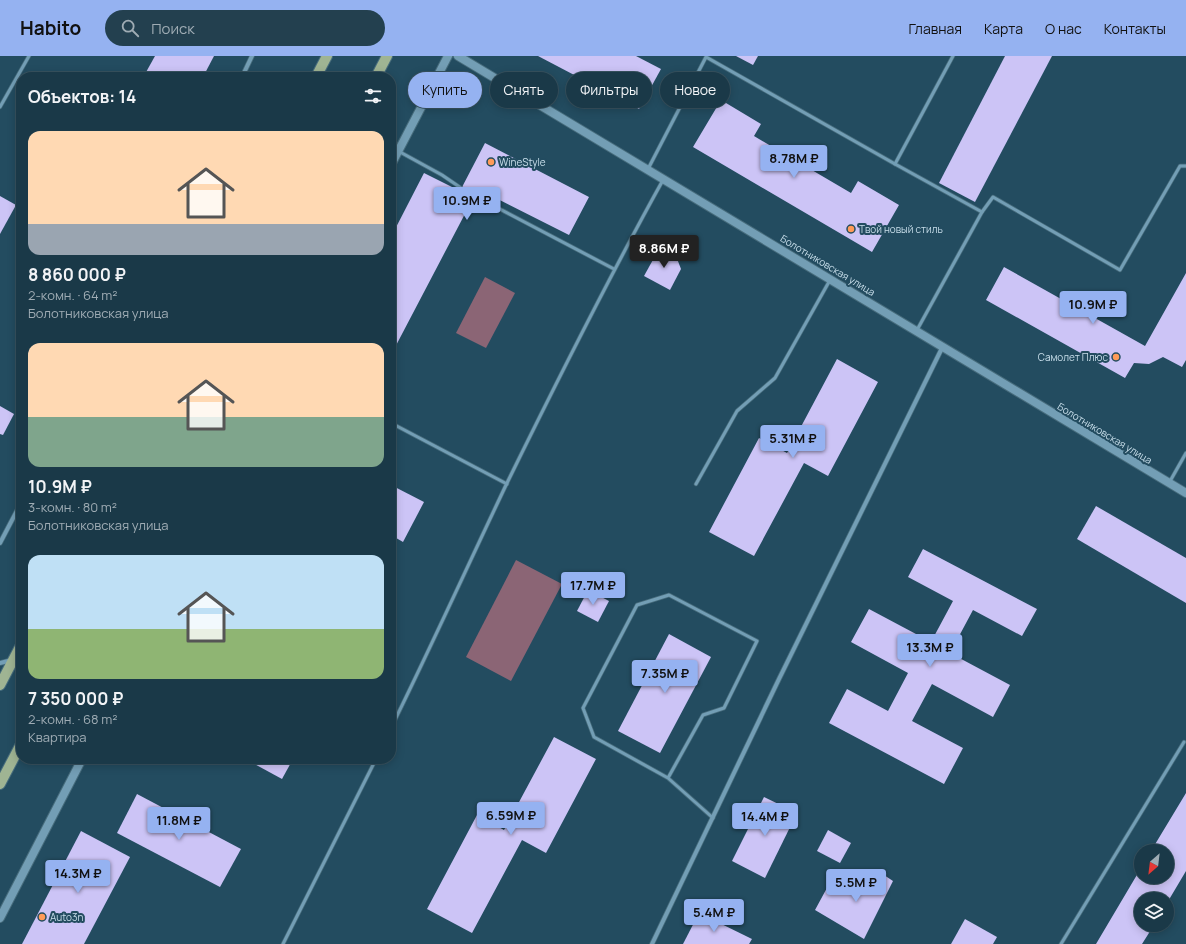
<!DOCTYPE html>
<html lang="ru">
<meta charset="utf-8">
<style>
body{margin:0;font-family:Manrope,sans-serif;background:#23404f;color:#f1f3f6;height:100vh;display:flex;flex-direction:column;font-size:15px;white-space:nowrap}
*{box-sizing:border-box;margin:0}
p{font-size:13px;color:#9facb4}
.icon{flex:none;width:22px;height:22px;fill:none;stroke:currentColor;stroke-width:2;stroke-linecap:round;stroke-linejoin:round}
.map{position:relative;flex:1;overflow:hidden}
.sheet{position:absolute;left:16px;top:16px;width:380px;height:692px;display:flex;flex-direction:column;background:#1a3948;border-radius:16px;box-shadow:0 2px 10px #0003,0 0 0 1px #385360}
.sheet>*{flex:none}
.guide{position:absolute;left:408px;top:16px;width:380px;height:36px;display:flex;gap:8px}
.needle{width:26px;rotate:208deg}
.tools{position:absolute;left:1134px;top:788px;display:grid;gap:8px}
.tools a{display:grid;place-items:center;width:40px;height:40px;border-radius:50%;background:#1a3948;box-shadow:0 2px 10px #0003,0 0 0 1px #385360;font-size:20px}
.price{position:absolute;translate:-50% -34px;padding:0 9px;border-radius:4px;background:#95b2f1;color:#111;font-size:13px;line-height:26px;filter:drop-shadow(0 1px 2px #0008)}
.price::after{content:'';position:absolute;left:50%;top:24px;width:12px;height:9px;margin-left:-6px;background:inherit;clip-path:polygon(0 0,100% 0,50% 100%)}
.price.selected{background:#222;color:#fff}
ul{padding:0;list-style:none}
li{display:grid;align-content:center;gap:8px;height:212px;padding:0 12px}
li span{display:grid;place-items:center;height:124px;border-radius:12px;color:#555}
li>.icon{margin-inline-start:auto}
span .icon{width:72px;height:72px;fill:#fffc;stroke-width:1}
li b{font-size:17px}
h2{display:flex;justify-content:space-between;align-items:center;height:48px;padding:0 12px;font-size:17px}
.chip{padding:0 14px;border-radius:18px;background:#1a3948;box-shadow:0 2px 10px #0003,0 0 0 1px #385360;font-size:14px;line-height:36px}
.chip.selected{background:#95b2f1;color:#111}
header{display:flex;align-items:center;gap:24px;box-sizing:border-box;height:56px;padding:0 20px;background:#95b2f1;color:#111}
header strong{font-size:19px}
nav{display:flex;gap:22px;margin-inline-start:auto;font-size:14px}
.search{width:280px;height:36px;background:#23404f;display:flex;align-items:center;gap:10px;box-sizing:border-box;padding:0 14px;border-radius:22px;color:#9facb4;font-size:15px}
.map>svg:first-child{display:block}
.green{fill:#8b6575}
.building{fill:#ccc4f6}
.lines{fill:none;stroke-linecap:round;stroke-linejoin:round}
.lane-casing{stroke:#476c7c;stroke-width:4.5}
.street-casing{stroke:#476c7c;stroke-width:5.5}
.secondary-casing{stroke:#476c7c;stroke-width:10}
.primary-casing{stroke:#476c7c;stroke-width:12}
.lane{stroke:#739eb5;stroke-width:3}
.street{stroke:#739eb5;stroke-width:4}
.secondary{stroke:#739eb5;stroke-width:8}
.primary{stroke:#9fb493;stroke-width:10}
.poi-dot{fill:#ff9b59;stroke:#234c60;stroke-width:1.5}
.labels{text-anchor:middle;stroke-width:4;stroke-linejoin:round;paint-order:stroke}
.poi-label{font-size:10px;fill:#c8deea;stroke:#234c60;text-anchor:start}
.street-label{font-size:10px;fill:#c8deea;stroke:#234c60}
</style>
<header>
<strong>Habito</strong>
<div class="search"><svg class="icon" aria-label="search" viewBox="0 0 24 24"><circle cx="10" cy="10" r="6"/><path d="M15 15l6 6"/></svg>Поиск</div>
<nav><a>Главная</a><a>Карта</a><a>О нас</a><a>Контакты</a></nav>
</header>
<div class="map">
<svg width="1186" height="888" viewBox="0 0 1186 888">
<rect width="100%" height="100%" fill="#234c60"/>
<!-- green -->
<g class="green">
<polygon points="485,221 515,237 486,292 456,277"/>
<polygon points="516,504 562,528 511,625 466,601"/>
</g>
<!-- building -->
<g class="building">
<polygon points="155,0 214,0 203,21 151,21 145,18"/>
<polygon points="538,0 636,0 661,13 639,53"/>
<polygon points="736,0 758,0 753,9"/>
<polygon points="1005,0 1052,0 975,146 939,127"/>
<polygon points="721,44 761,68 754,80 851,137 858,125 899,149 872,196 693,91"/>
<polygon points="485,87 589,141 569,179 478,133 391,299 391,181 424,117 460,135"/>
<polygon points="0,140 16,149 0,178"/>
<polygon points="660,191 676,200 681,213 670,234 644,220"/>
<polygon points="1004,211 1145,290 1186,217 1186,304 1182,311 1163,301 1149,308 1134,307 1125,322 986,244"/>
<polygon points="837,303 878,326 828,420 804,407 754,500 709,476 759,382 787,397"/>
<polygon points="0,350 14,358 3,379 0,378"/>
<polygon points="391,429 424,446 403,486 391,479"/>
<polygon points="1096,450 1186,502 1186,547 1077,483"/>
<polygon points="923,493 1037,553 1022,580 973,554 950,597 1010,629 993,661 932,628 912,665 963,692 944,728 829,667 847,633 888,655 908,617 851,586 869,553 931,586 953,545 908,521"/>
<polygon points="588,534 609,545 598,566 577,555"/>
<polygon points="669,578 711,601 660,697 618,675"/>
<polygon points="554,681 596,703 546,797 522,784 472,877 427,853 477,759 504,774"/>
<polygon points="245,703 293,703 282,723"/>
<polygon points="1186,737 1186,815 1167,847 1167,843 1141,843 1141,869 1154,869 1142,888 1096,888 1141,812 1141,821 1167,821 1167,795 1151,795"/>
<polygon points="137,738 241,793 220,831 117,777"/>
<polygon points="764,741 797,757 765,822 732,805"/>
<polygon points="828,774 851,787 840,807 817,795"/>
<polygon points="81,775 130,801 84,888 22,888"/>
<polygon points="875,813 893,825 864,883 815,854 828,830 862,830"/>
<polygon points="699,857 752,883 749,888 683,888"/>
<polygon points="965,863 997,881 993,888 951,888"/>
</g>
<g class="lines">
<!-- lane casing -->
<g class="lane-casing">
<g id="lane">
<polyline points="0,51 29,0"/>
<polyline points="400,96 442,119 461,132"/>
<polyline points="648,113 706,1 895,108"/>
<polyline points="475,140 614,213"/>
<polyline points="982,156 993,141 1120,214 1180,110 1186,110"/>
<polyline points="917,274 982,156 895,108 953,0"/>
<polyline points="391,367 507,428"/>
<polyline points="1169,427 1186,397"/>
<polyline points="696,428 737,355 775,322 830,224"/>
<path d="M391,672C431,591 468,509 507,427C557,325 608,223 663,124"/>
<polyline points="668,722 703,659 724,652 757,585 669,539 637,549 583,652 594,681 668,722 713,762"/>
<polyline points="283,888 376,703"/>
<polyline points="1061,888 1184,686"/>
</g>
</g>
<!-- street casing -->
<g class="street-casing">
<g id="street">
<polyline points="242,21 252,0"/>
<polyline points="0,487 21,447"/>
<polyline points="0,607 12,604"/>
<polyline points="652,888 779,623 943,290"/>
</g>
</g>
<!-- secondary casing -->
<g class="secondary-casing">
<g id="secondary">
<polyline points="458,0 1186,437"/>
<polyline points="391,109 448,0"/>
<polyline points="0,862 82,703"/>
</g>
</g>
<!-- primary casing -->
<g class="primary-casing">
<g id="primary">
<polyline points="316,21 327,0"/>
<polyline points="376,21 387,0"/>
<polyline points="0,629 21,589"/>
<polyline points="0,728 21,688"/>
</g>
</g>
<!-- lane -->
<use href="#lane" class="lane"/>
<!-- street -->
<use href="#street" class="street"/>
<!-- secondary -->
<use href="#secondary" class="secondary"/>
<!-- primary -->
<use href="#primary" class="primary"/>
</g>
<!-- markers -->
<g class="poi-dot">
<circle cx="491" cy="106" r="4"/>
<circle cx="851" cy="173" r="4"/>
<circle cx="1116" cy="301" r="4"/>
<circle cx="42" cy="861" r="4"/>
</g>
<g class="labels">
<!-- poi labels -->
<g class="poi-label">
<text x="499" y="110">WineStyle</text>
<text x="859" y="177">Твой новый стиль</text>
<text x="1108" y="305" text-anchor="end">Самолет Плюс</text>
<text x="50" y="865">Auto3n</text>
</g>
<!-- street labels -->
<g class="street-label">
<text transform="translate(828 209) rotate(31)" y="4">Болотниковская улица</text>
<text transform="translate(1105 377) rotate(31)" y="4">Болотниковская улица</text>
</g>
</g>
</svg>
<div class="tools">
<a><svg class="needle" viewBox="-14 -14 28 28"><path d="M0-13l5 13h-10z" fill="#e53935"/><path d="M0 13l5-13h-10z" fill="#9facb4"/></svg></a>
<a><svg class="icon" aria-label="layers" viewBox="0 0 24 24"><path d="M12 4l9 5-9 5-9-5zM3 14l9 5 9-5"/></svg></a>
</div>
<b class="price" style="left:794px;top:123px">8.78M ₽</b>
<b class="price" style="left:467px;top:165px">10.9M ₽</b>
<b class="price selected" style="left:664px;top:213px">8.86M ₽</b>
<b class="price" style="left:1093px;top:269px">10.9M ₽</b>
<b class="price" style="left:793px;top:403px">5.31M ₽</b>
<b class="price" style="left:593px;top:550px">17.7M ₽</b>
<b class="price" style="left:930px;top:612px">13.3M ₽</b>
<b class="price" style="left:665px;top:638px">7.35M ₽</b>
<b class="price" style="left:511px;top:780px">6.59M ₽</b>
<b class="price" style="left:765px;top:781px">14.4M ₽</b>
<b class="price" style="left:179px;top:785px">11.8M ₽</b>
<b class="price" style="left:78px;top:838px">14.3M ₽</b>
<b class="price" style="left:856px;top:847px">5.5M ₽</b>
<b class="price" style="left:714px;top:877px">5.4M ₽</b>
<div class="guide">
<a class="chip selected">Купить</a>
<a class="chip">Снять</a>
<a class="chip">Фильтры</a>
<a class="chip">Новое</a>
</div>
<section class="sheet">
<h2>Объектов: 14<svg class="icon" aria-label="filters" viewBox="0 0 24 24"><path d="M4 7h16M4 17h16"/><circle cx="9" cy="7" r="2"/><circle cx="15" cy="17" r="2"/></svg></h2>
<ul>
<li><span style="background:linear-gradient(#ffd9b3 75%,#9aa5b1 0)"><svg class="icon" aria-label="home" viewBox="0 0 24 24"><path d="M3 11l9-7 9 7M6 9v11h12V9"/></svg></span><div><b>8 860 000 ₽</b><p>2-комн. · 64 m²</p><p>Болотниковская улица</p></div></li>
<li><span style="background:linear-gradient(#ffd9b3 60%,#7fa58c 0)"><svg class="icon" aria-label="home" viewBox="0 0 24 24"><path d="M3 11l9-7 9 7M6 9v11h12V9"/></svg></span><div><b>10.9M ₽</b><p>3-комн. · 80 m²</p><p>Болотниковская улица</p></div></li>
<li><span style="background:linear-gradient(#bfe0f5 60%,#8fb573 0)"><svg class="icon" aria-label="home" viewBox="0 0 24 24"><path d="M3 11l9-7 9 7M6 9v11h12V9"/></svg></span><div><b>7 350 000 ₽</b><p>2-комн. · 68 m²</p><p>Квартира</p></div></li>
</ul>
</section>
</div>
